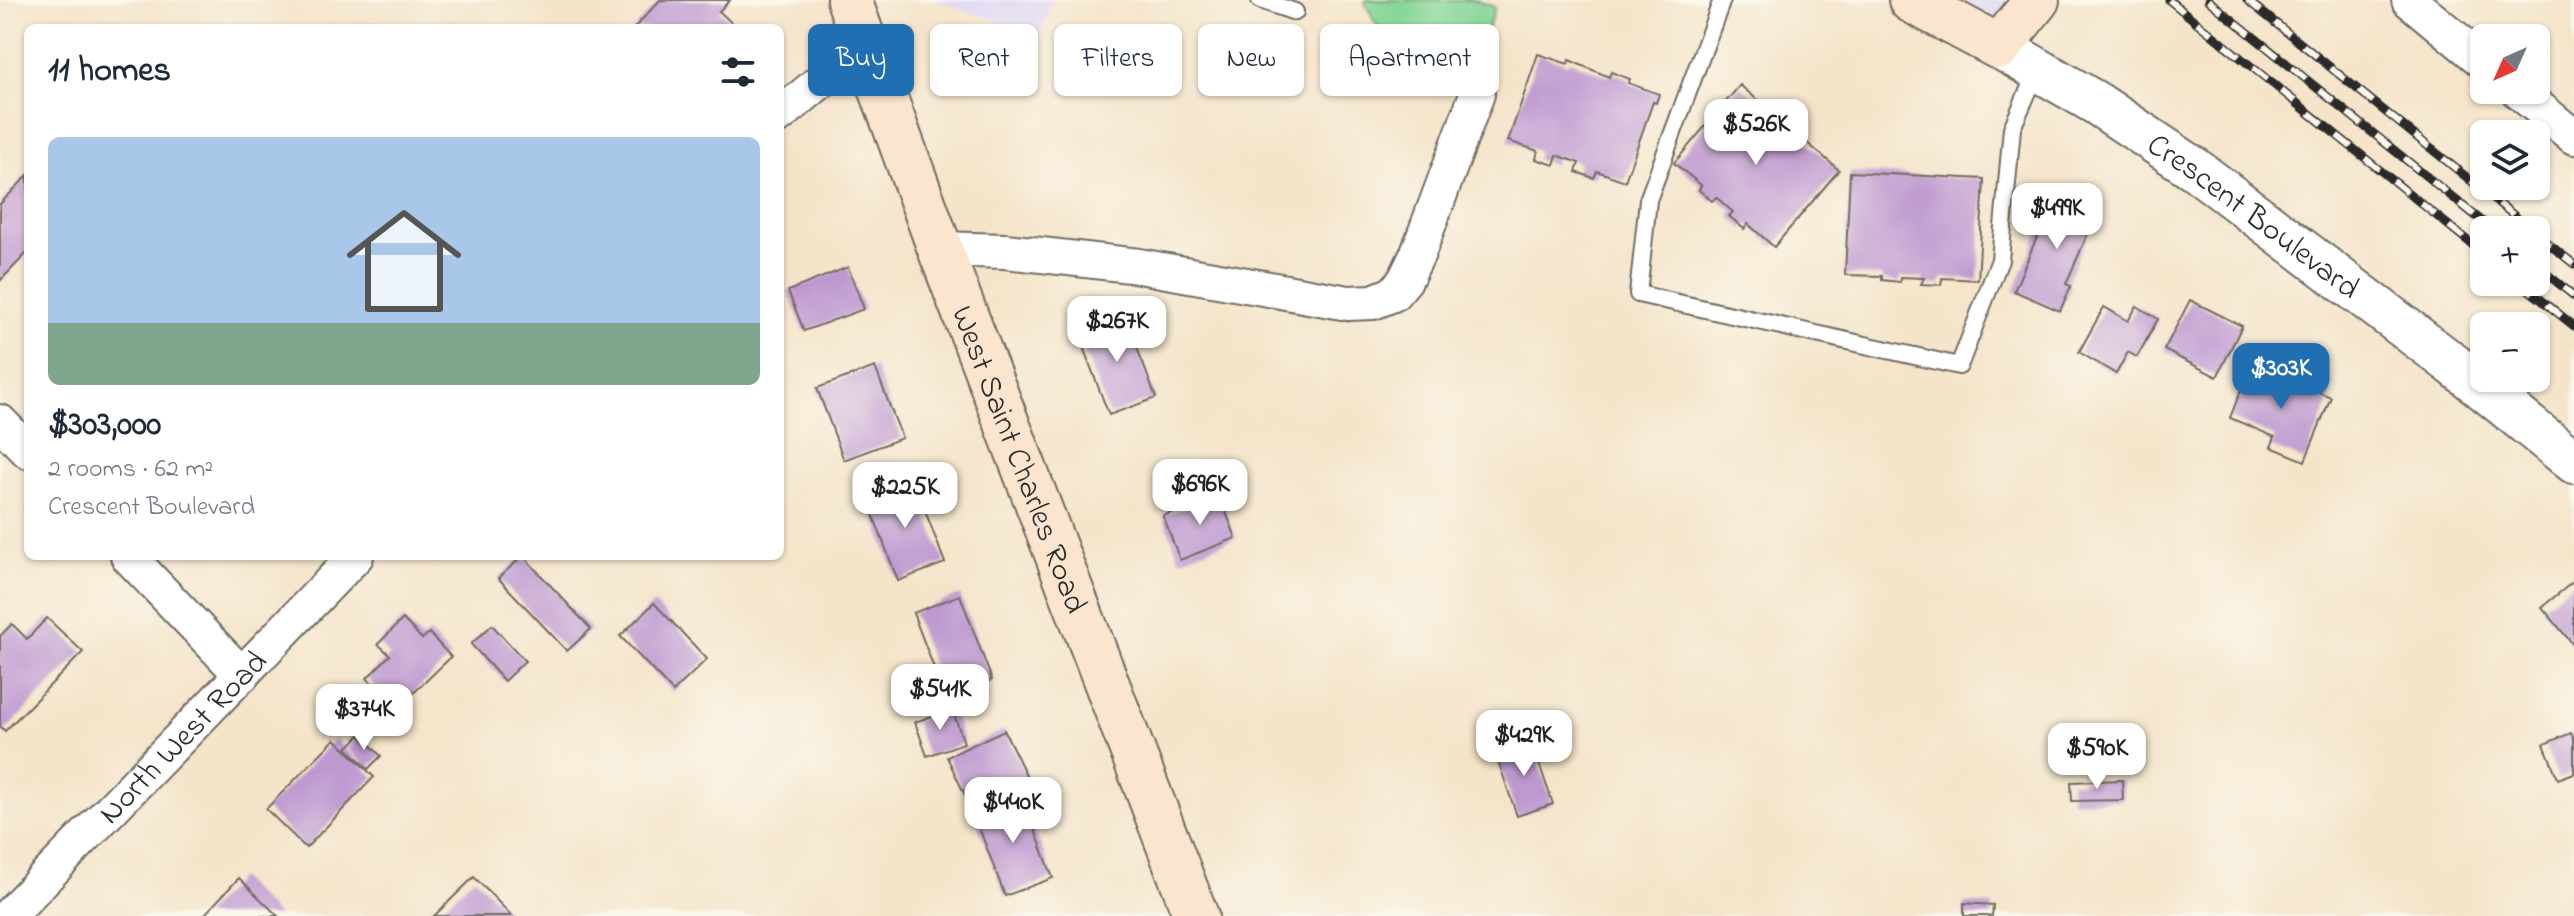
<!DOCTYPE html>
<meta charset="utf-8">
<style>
body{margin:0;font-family:"Indie Flower",sans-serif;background:#f6f6f7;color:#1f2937;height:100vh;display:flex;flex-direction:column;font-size:30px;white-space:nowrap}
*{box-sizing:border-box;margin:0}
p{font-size:26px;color:#747a83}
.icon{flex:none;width:44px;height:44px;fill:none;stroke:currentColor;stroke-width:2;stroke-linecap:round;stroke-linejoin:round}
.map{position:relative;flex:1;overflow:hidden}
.details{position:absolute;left:24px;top:24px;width:760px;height:536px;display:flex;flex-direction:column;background:#fff;border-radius:12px;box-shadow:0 2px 6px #0004}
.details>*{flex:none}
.banner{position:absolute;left:808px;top:24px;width:760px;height:72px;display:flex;gap:16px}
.needle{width:52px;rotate:225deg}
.controls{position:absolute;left:2470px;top:24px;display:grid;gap:16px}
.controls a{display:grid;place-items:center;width:80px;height:80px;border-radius:12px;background:#fff;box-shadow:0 2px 6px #0004;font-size:40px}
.price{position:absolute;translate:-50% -68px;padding:0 18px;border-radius:16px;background:#fff;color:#222;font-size:26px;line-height:52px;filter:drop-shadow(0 2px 4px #0008)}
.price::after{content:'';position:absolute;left:50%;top:48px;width:24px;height:18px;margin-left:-12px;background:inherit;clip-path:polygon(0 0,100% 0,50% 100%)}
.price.selected{background:#1f6fb2;color:#fff}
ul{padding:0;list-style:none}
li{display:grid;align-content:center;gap:16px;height:424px;padding:0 24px}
li span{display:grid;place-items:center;height:248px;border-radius:12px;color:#555}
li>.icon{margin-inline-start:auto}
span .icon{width:144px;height:144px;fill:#fffc;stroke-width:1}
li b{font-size:34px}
h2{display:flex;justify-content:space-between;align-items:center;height:96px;padding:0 24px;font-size:34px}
.pill{padding:0 28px;border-radius:12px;background:#fff;box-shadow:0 2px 6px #0004;font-size:28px;line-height:72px}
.pill.selected{background:#1f6fb2;color:#fff}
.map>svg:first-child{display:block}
.built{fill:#ded5f5}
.green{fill:#85d697;stroke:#588061;stroke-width:2}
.building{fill:#be99d0}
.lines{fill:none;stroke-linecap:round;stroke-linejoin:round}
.service-casing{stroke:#716c62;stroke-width:20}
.minor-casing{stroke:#716c62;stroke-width:38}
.tertiary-casing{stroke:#716c62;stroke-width:46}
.secondary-casing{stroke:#716c62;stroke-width:48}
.service{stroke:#fff;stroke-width:16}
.minor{stroke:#fff;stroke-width:34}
.tertiary{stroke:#fff;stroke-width:42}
.secondary{stroke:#fce5cf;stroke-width:44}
.rail-casing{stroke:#2b2b2b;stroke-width:9}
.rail{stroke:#fbf7ec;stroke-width:6;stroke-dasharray:18;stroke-linecap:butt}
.labels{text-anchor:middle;stroke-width:6;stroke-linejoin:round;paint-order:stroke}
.street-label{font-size:32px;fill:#2b2b2b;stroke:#fbf7ec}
</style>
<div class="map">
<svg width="2574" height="916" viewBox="0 0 2574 916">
<rect width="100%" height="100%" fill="#fbf7ec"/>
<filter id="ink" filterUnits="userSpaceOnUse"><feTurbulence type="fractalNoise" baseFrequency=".0125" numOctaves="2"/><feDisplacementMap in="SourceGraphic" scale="16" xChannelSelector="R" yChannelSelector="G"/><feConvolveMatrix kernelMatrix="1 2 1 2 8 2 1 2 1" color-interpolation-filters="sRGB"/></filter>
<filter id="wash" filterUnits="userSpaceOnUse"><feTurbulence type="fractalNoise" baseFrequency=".006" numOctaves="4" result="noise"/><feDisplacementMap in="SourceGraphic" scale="32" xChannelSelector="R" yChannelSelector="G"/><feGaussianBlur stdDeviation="1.8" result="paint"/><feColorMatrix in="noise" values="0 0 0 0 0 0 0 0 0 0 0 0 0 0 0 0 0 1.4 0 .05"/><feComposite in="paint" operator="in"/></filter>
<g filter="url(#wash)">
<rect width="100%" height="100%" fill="#f4e4c9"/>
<!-- built -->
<g class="built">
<polygon points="933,0 1052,0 1041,35"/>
<polygon points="1935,0 2022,0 1997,30"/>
</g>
<!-- green -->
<polygon class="green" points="1366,0 1475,0 1495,7 1486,33 1465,52 1378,27 1365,3"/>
<g id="blocks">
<!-- building -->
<g class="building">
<polygon points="660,0 730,0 719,11 737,28 634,28"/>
<polygon points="1538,54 1568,64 1569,60 1609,77 1611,72 1630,79 1628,83 1659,94 1656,103 1653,102 1625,181 1597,171 1594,178 1576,172 1579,163 1557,155 1554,165 1536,159 1538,151 1508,141"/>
<polygon points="1740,85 1839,170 1774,247 1748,224 1744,229 1729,216 1733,212 1716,197 1712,201 1699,190 1701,185 1674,163"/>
<polygon points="1850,172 1984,179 1978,280 1942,278 1941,285 1921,284 1924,278 1900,277 1900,282 1882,280 1882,276 1845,275"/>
<polygon points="28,175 28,252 0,281 0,204"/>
<polygon points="2057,190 2099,208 2066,284 2071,286 2060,311 2014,291"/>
<polygon points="848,267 864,309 804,331 788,291"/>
<polygon points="2190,300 2242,326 2217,377 2164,350"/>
<polygon points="2137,306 2158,319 2137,357 2128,352 2116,374 2079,352 2104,307 2128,321"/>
<polygon points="1124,313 1156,398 1109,415 1077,331"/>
<polygon points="2251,364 2331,397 2305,461 2271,447 2275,437 2230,418"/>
<polygon points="875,367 902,438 844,460 817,388"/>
<polygon points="913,479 945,563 898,581 866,496"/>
<polygon points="1219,494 1236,538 1180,560 1163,516"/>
<polygon points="523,556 591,629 567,651 498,578"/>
<polygon points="2574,581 2574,646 2542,607"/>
<polygon points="960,595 992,680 945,697 913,613"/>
<polygon points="654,603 707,659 673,692 620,636"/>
<polygon points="47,618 83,652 5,731 0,726 0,636 12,624 27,639"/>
<polygon points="403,619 422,639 429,633 451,657 397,709 367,678 390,655 378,644"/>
<polygon points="492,625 525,661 504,681 471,644"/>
<polygon points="952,709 964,743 927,756 915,722"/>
<polygon points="1004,730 1029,781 971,808 947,757"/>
<polygon points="2571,733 2574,740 2574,773 2558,779 2544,744"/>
<polygon points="360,735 381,756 368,769 347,748"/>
<polygon points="335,739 374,777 306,848 266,809"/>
<polygon points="1531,740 1553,804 1517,816 1495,752"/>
<polygon points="2122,780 2123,800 2072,801 2071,782"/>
<polygon points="1021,793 1053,878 1005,896 973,812"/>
<polygon points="474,877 512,916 434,916"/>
<polygon points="239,878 278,916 207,916 205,914"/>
<polygon points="1964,903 1993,905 1992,916 1964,916"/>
</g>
</g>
</g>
<g filter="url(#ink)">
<use href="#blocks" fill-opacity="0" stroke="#716c62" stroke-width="2"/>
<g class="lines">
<!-- service casing -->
<g class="service-casing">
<g id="service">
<polyline points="1260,0 1295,12"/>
<polyline points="1722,0 1648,200 1638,294 1959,366 2000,260 2012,128 2037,71"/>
</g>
</g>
<!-- minor casing -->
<g class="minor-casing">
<g id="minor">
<polyline points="2409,0 2484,62"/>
<polyline points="2517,90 2574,137"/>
<polyline points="780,115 864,45"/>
<polyline points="940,249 1005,251 1139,266 1348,303 1373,302 1393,294 1405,280 1418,253 1477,94"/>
<polyline points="0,422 28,451"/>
<polyline points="128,556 242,675"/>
<path id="s1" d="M8,916L356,556"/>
</g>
</g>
<!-- tertiary casing -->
<g class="tertiary-casing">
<g id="tertiary">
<path id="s2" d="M1999,47L2096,103L2195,169L2454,365L2574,462"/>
</g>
</g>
<!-- secondary casing -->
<g class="secondary-casing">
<g id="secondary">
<path id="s3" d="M849,0L940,249L1196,916"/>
<polyline points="1911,0 1999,47 2037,0"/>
</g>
</g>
<!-- service -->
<use href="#service" class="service"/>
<!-- minor -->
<use href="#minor" class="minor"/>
<!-- tertiary -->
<use href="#tertiary" class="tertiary"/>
<!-- secondary -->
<use href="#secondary" class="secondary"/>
<!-- rail casing -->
<g class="rail-casing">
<g id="rail">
<polyline points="2169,0 2484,254"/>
<polyline points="2208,0 2493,230"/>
<polyline points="2247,0 2532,230"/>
<polyline points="2536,234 2574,264"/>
<polyline points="2536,265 2574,296"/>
<polyline points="2519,282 2574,326"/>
</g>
</g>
<!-- rail -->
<use href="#rail" class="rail"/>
</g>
</g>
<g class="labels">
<!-- street labels -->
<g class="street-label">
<text dy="11" stroke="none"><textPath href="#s2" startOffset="306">Crescent Boulevard</textPath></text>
<text dy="11" stroke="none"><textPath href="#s3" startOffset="490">West Saint Charles Road</textPath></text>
<text dy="11" stroke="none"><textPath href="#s1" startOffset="250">North West Road</textPath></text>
</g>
</g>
</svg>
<div class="controls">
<a><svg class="needle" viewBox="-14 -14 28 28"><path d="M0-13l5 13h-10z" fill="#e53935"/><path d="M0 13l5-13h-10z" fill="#747a83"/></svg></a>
<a><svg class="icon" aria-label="layers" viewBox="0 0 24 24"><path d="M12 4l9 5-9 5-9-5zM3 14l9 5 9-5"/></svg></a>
<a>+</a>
<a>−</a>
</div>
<b class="price" style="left:1756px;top:167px">$526K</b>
<b class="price" style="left:2057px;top:251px">$499K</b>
<b class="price" style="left:1117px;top:364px">$267K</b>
<b class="price selected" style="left:2281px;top:411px">$303K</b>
<b class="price" style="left:1200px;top:527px">$696K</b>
<b class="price" style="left:905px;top:530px">$225K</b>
<b class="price" style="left:940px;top:732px">$541K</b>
<b class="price" style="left:364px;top:752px">$374K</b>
<b class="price" style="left:1524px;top:778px">$429K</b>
<b class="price" style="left:2097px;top:791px">$590K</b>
<b class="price" style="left:1013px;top:845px">$440K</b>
<div class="banner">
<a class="pill selected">Buy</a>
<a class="pill">Rent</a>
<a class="pill">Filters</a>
<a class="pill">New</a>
<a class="pill">Apartment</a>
</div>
<section class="details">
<h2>11 homes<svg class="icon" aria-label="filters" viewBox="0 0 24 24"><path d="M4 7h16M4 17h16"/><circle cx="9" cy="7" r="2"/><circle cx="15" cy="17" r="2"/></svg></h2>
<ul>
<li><span style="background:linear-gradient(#a9c7e8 75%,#7fa58c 0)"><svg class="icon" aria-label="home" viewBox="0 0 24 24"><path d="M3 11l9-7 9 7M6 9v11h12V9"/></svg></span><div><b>$303,000</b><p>2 rooms · 62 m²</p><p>Crescent Boulevard</p></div></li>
</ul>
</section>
</div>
